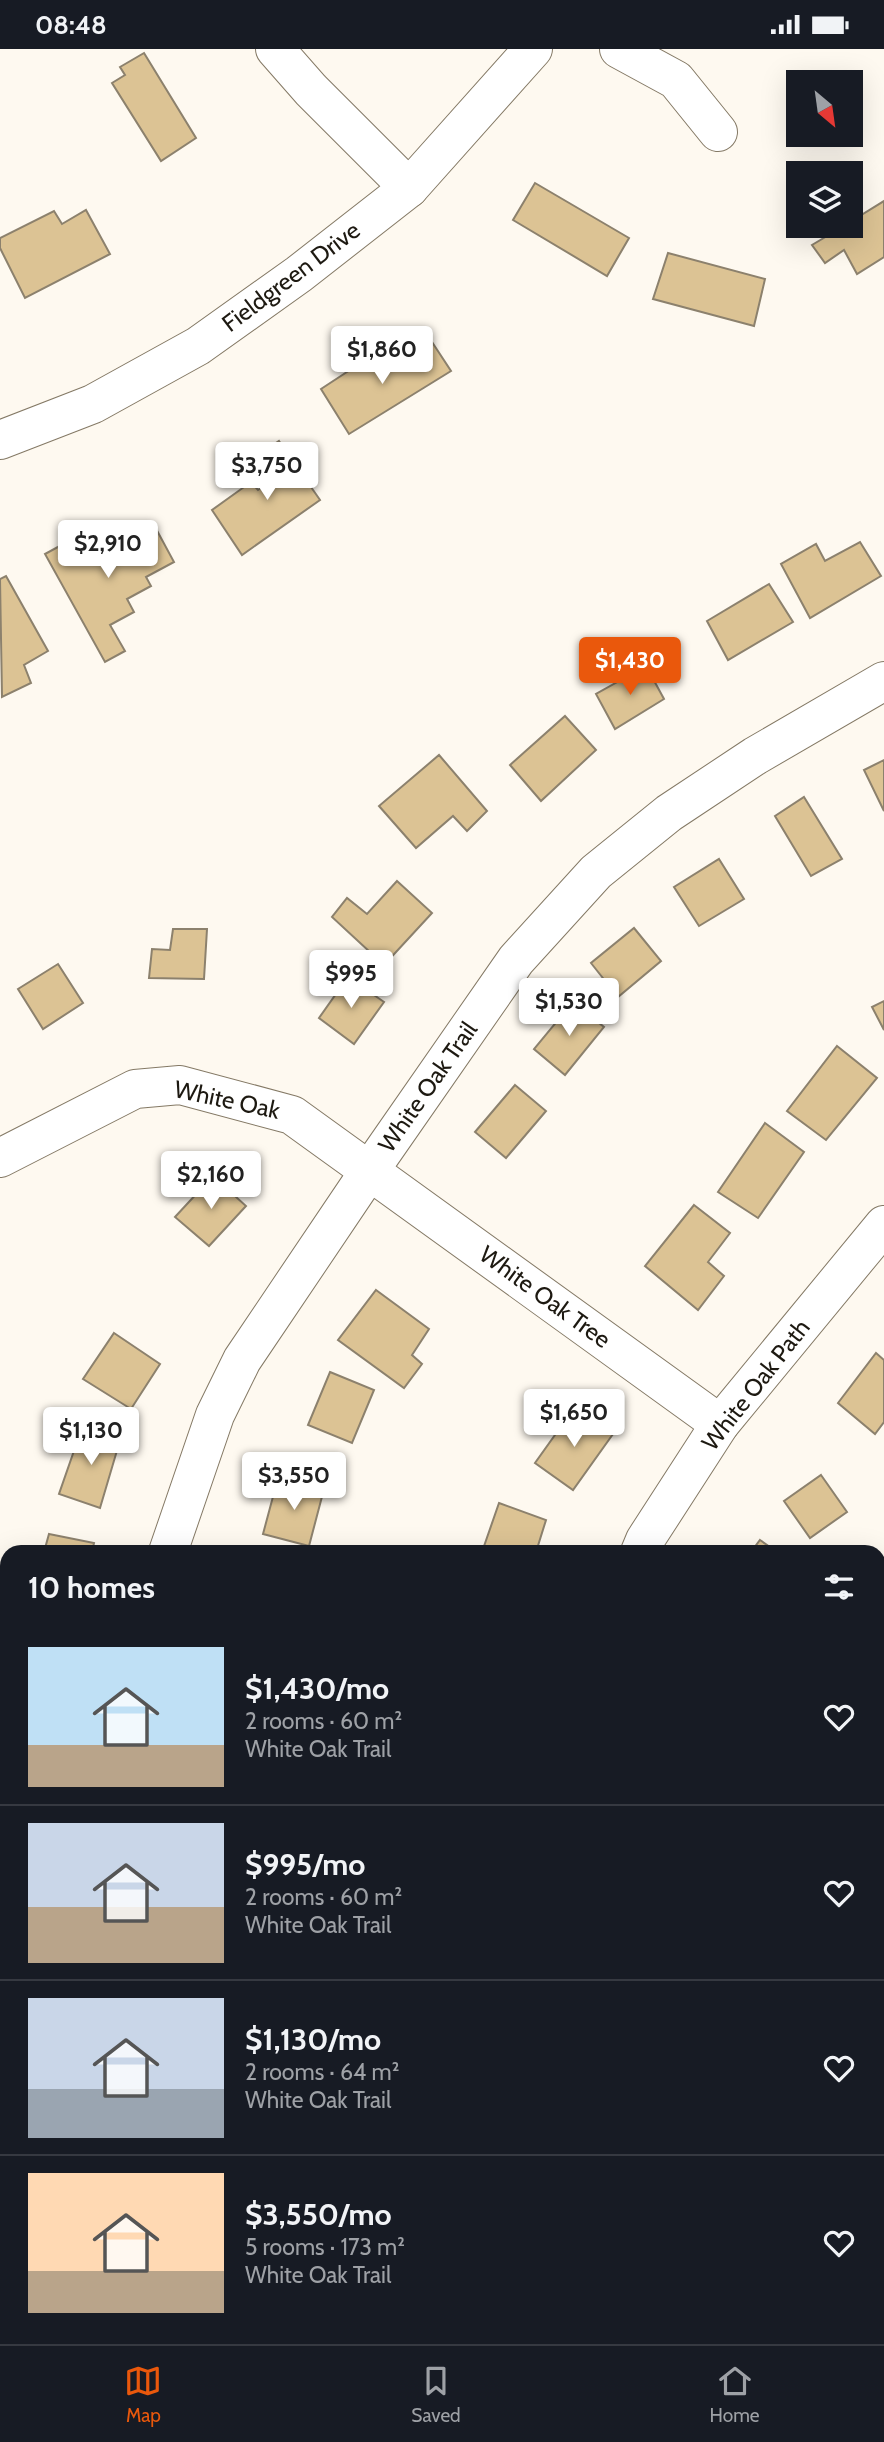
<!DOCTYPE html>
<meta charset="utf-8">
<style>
body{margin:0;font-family:Cabin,sans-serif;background:#20242c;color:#f1f3f6;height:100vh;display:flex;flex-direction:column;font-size:26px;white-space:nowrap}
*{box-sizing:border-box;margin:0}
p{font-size:23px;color:#9ea1a6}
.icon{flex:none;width:38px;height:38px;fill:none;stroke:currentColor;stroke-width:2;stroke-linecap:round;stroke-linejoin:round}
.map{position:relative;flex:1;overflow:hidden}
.details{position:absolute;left:0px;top:1496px;width:886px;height:800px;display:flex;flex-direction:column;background:#171b24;border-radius:21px 21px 0 0;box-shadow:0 7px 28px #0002}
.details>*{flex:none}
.needle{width:46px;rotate:151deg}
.buttons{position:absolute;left:786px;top:21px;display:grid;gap:14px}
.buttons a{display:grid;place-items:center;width:77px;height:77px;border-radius:0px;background:#171b24;box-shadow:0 7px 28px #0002;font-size:35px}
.price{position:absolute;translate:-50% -60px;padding:0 16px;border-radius:7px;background:#fff;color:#222;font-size:23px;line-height:46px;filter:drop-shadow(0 2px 4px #0008)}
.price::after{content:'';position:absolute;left:50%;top:42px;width:21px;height:16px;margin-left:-10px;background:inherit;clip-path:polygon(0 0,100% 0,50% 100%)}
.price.on{background:#ea580c;color:#fff}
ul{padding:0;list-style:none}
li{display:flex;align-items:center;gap:21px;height:175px;padding:0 28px}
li+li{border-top:2px solid #363941}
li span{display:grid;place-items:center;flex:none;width:196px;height:140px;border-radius:0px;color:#555}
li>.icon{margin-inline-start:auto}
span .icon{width:84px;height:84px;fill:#fffc;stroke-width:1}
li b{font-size:30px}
h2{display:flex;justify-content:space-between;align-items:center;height:84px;padding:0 28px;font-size:30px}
.status{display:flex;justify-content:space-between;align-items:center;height:49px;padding:0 35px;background:#171b24;direction:ltr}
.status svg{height:19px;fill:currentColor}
.tabs{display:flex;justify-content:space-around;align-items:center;height:98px;border-top:2px solid #363941;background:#171b24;font-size:19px;color:#9ea1a6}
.tabs a{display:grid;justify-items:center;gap:4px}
.tabs .on{color:#ea580c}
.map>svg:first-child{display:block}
.water{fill:#b59d6f}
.building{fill:#dcc394;stroke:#8c816d;stroke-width:2}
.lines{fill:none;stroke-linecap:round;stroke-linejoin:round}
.minor-casing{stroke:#847965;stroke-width:40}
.minor{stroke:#fff;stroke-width:38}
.labels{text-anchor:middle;stroke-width:5;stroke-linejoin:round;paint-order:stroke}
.street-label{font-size:24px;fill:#1d1911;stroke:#fff}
</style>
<div class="status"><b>08:48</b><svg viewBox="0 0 49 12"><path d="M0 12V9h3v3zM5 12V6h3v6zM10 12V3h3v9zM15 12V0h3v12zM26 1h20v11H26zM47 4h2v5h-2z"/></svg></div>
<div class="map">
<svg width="884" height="2295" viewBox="0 0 884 2295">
<rect width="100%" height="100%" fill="#fef9f0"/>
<!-- water -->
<polygon class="water" points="49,2289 221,2289 224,2295 36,2295"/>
<!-- building -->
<g class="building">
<polygon points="144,4 196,89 161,112 112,34 125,26 120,18"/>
<polygon points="535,134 629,189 607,227 513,171"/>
<polygon points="884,152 884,208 857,225 844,201 825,214 812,196 844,177 850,177 850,173"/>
<polygon points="86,161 110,205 25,249 0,199 0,189 54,162 62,175"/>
<polygon points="668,204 765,230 754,277 653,250"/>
<polygon points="432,293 451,322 349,385 321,340 376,304 384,320"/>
<polygon points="279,392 320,451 242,506 212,461 251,433 258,441 276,428 260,405"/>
<polygon points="154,476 174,513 146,528 151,537 127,550 134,563 110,576 125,602 105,613 45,505 89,481 102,504"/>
<polygon points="860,493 881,527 810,569 781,515 816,495 825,512"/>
<polygon points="6,527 48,602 24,616 31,634 2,648 0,530"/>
<polygon points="769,535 793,573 728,611 707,572"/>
<polygon points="646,617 664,650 615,680 596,645"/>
<polygon points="565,667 596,701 541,752 510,716"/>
<polygon points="439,706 487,762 467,782 453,767 416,799 379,757"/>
<polygon points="884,711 884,762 864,721"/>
<polygon points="804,748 842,810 811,827 775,767"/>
<polygon points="719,810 744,850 699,877 674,838"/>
<polygon points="397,832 432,864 384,916 332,868 347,849 367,865"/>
<polygon points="634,879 661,912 618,948 591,914"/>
<polygon points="173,880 207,880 204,930 149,929 152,900 170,901"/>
<polygon points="58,915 83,954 43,980 18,940"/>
<polygon points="348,928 384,953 354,995 319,969"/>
<polygon points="884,952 884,981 872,958"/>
<polygon points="573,953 604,978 565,1026 534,1000"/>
<polygon points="837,997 877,1029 826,1091 787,1062"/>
<polygon points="515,1036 546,1062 506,1109 475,1083"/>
<polygon points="765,1074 804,1103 758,1169 718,1143"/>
<polygon points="213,1127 246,1157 209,1197 175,1168"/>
<polygon points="694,1156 730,1184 708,1213 724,1227 698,1261 645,1217"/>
<polygon points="376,1241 429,1280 412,1306 422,1315 404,1339 338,1291"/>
<polygon points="114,1284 160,1315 131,1360 83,1330"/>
<polygon points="876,1304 884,1311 884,1373 875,1385 838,1354"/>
<polygon points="330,1323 374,1341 352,1394 308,1376"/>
<polygon points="575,1358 613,1385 573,1441 535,1414"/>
<polygon points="83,1376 121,1388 100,1459 59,1445"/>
<polygon points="821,1426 847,1463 810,1489 784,1452"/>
<polygon points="278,1429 324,1440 309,1497 263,1485"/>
<polygon points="499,1454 546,1471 536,1503 482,1503"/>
<polygon points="49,1485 94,1494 92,1503 44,1503"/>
<polygon points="760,1491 777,1503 751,1503"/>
<polygon points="7,1842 7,1891 1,1892 0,1843"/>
<polygon points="7,2188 7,2289 10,2289 0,2295 0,2192"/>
</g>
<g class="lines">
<!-- minor casing -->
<g class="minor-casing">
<g id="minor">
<polyline points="275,0 311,41 409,139"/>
<polyline points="619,0 676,31 718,83"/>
<polyline points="0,391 93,355 198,297 299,225 409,139 533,0"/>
<polyline points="0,1109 135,1040 180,1036 292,1066 720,1375"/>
<polyline points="168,1503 215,1366 242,1311 370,1121 516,911 596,823 669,764 755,707 884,632"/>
<polyline points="640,1503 645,1491 720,1375 884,1176"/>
<polyline points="0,1743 7,1743"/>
</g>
</g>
<!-- minor -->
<use href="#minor" class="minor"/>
</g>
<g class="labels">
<!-- street labels -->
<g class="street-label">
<text transform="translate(291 228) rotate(-37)" y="8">Fieldgreen Drive</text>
<text transform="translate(428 1038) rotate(-55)" y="8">White Oak Trail</text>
<text transform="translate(227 1051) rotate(12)" y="8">White Oak</text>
<text transform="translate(545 1248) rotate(36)" y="8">White Oak Tree</text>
<text transform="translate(756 1336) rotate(-52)" y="8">White Oak Path</text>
</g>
</g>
</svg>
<div class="buttons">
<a><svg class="needle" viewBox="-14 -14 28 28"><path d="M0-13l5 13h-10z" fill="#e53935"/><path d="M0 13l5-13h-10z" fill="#9ea1a6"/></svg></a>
<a><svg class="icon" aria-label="layers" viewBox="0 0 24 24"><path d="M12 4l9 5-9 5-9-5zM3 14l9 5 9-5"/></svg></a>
</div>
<b class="price" style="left:382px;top:337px">$1,860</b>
<b class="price" style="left:267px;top:453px">$3,750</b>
<b class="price" style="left:108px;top:531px">$2,910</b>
<b class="price on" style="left:630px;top:648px">$1,430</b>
<b class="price" style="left:351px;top:961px">$995</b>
<b class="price" style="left:569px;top:989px">$1,530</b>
<b class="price" style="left:211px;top:1162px">$2,160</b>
<b class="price" style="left:574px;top:1400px">$1,650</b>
<b class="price" style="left:91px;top:1418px">$1,130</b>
<b class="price" style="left:294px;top:1463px">$3,550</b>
<section class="details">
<h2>10 homes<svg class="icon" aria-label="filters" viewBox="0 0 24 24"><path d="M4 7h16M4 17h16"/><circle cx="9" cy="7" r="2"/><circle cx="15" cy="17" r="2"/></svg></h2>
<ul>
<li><span style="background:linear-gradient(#bfe0f5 70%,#b9a48a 0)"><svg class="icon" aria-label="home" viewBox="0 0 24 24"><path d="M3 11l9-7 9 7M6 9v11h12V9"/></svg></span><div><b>$1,430/mo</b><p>2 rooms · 60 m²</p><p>White Oak Trail</p></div><svg class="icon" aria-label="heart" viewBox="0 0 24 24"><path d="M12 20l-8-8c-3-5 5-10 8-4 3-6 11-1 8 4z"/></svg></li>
<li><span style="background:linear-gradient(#c9d6e8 60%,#b9a48a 0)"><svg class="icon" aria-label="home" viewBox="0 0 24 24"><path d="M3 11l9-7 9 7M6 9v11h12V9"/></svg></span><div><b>$995/mo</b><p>2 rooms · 60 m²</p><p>White Oak Trail</p></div><svg class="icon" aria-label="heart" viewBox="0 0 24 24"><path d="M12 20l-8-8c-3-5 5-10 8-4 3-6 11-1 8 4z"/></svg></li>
<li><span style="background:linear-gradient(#c9d6e8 65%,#9aa5b1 0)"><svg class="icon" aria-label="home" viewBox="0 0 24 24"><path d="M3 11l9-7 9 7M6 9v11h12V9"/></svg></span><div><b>$1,130/mo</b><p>2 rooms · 64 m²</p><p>White Oak Trail</p></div><svg class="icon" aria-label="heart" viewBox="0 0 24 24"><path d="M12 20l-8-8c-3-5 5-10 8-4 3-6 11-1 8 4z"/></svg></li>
<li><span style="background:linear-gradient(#ffd9b3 70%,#b9a48a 0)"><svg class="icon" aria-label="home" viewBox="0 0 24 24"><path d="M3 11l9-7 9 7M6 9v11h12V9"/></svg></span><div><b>$3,550/mo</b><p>5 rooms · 173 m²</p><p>White Oak Trail</p></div><svg class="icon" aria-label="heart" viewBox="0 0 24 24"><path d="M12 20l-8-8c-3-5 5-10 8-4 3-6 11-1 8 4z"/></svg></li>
</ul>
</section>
</div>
<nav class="tabs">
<a class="on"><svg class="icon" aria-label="map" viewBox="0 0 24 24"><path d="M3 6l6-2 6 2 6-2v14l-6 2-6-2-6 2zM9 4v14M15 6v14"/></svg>Map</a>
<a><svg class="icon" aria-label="saved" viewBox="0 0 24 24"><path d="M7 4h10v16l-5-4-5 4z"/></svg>Saved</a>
<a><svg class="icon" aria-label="home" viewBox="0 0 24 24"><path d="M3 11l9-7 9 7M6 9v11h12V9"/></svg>Home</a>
</nav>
